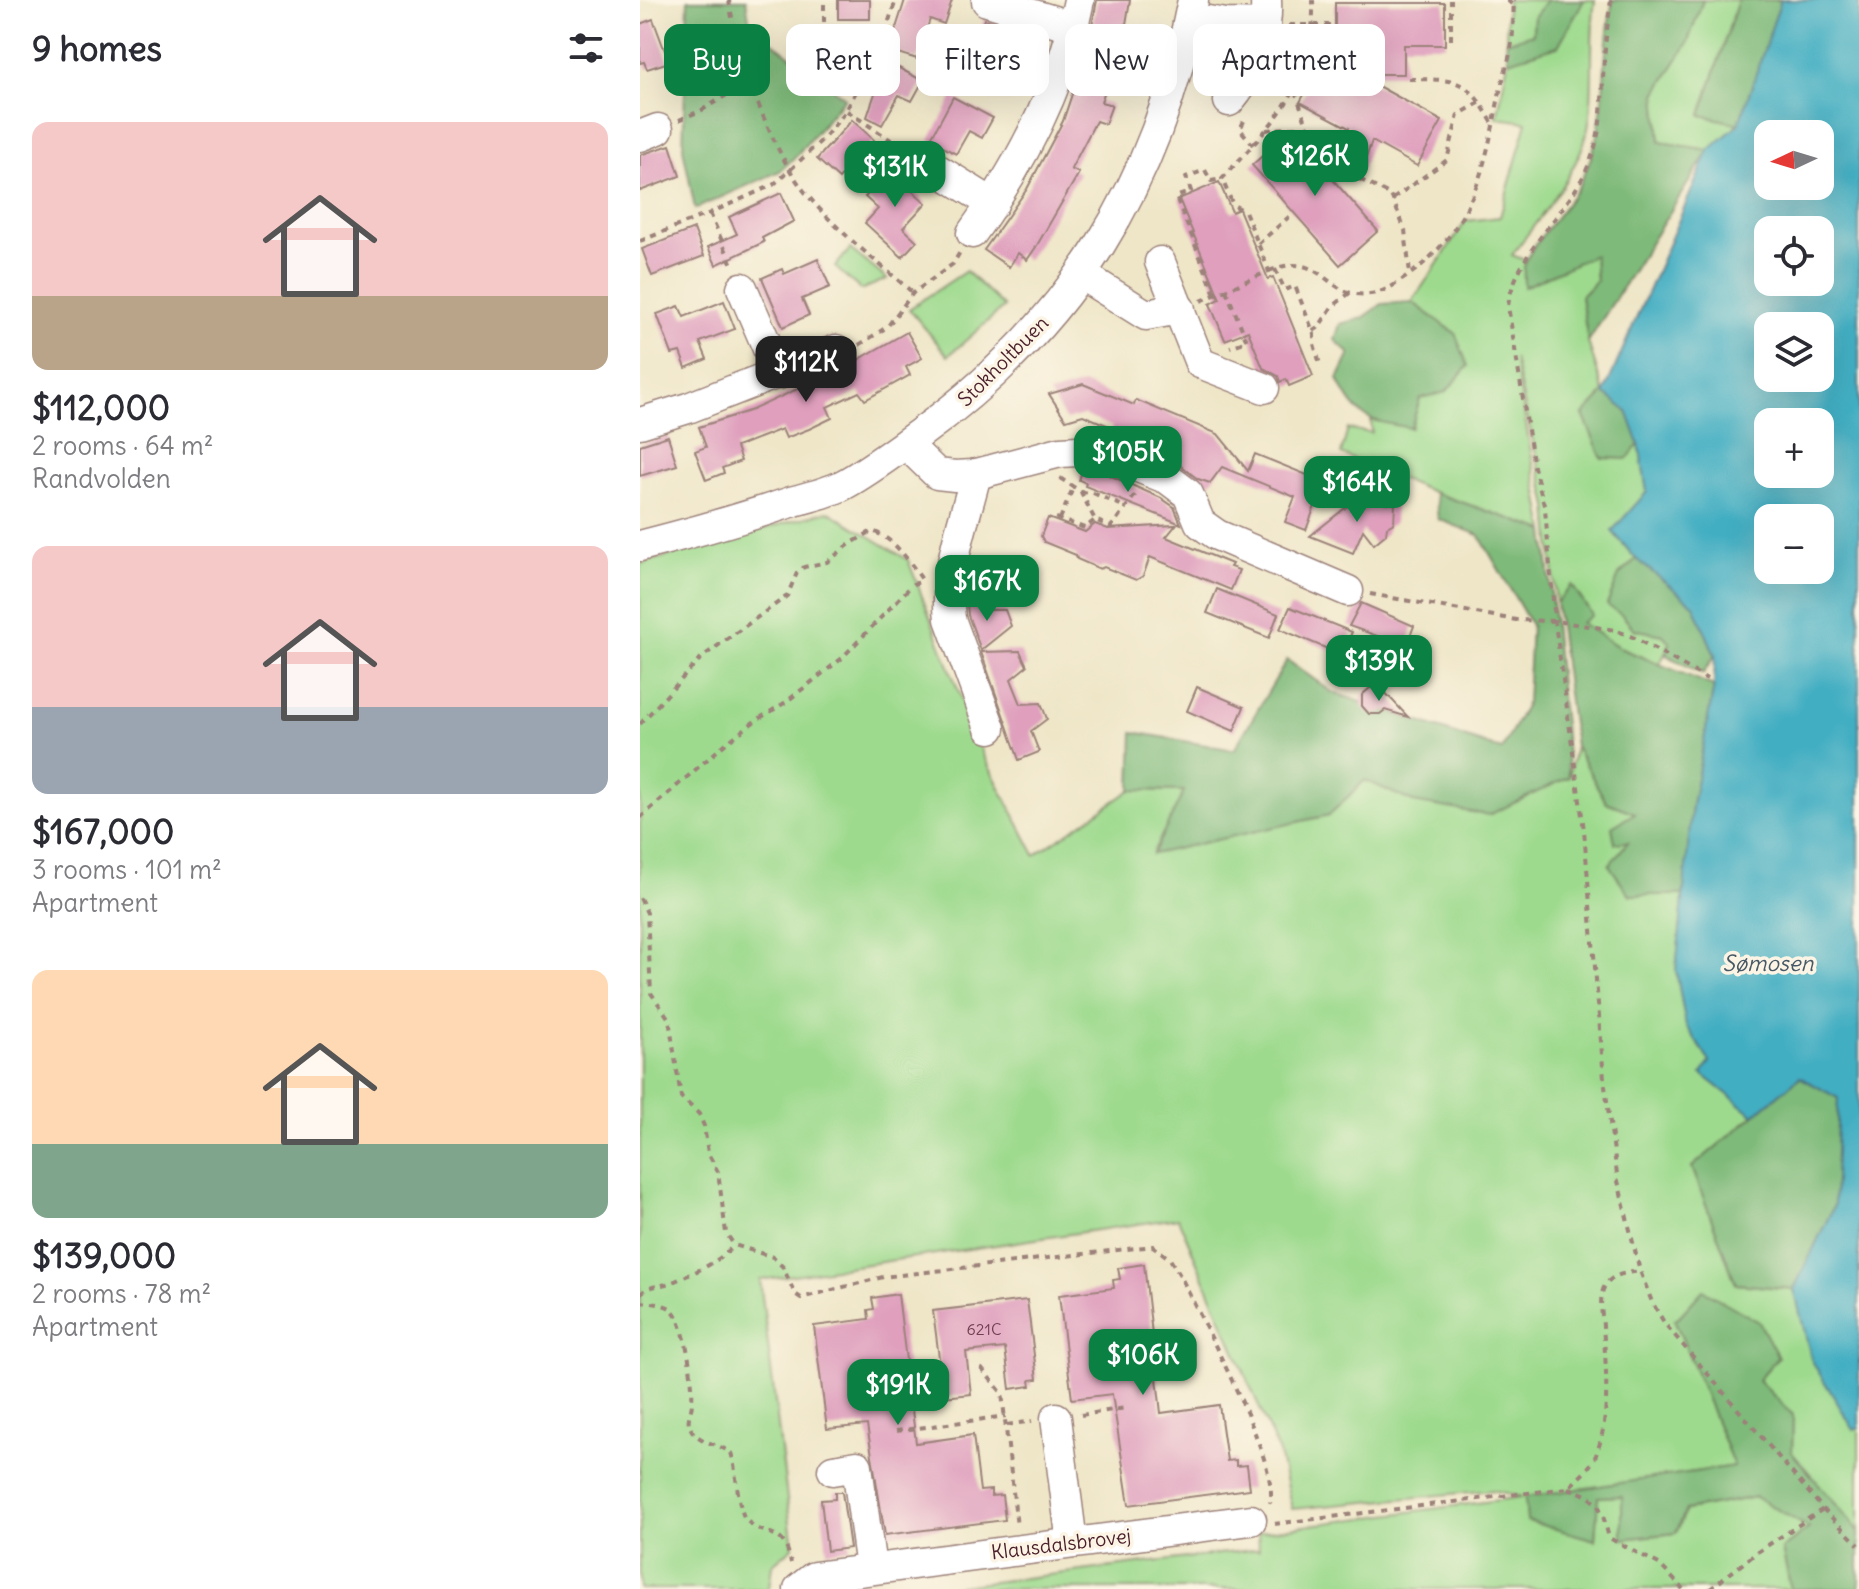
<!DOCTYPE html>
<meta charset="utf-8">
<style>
body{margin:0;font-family:Delius,sans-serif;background:#f7f7f7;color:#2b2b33;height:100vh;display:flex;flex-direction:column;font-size:30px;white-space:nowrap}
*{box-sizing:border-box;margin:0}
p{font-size:26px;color:#7c7c81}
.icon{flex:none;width:44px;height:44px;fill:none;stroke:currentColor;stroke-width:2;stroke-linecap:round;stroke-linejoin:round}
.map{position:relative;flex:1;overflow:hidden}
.panel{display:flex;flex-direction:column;background:#fff;width:640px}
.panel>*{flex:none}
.hud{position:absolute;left:24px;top:24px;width:760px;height:72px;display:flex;gap:16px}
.needle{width:52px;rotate:266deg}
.tools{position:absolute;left:1114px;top:120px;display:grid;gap:16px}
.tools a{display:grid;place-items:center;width:80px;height:80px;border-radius:16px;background:#fff;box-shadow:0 8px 32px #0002;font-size:40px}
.price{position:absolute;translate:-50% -68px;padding:0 18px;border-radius:16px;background:#0b8043;color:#fff;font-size:26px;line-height:52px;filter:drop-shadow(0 2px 4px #0008)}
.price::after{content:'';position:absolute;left:50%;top:48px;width:24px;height:18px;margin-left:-12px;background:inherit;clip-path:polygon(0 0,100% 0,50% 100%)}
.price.selected{background:#222;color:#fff}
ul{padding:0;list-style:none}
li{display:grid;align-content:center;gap:16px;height:424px;padding:0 32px}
li span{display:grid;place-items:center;height:248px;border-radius:16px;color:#555}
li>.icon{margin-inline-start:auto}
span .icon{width:144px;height:144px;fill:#fffc;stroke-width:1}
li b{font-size:34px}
h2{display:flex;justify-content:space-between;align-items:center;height:96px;padding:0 32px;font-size:34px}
.tag{padding:0 28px;border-radius:16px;background:#fff;box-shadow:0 8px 32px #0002;font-size:28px;line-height:72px}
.tag.selected{background:#0b8043;color:#fff}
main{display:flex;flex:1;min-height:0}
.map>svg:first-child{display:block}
.green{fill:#9eda8e;stroke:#747c5c;stroke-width:2}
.forest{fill:#7eba79;stroke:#646c52;stroke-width:2}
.water{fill:#43aec2;stroke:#466676;stroke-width:2;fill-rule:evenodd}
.building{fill:#df9fbd}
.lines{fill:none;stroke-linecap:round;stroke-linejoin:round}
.minor-casing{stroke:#9c827a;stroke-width:33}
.path{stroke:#9c827a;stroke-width:4;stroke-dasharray:6 6;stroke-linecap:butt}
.minor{stroke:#fff;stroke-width:30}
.labels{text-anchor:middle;stroke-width:7;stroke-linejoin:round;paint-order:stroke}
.number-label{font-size:16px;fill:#6f3f50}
.street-label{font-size:20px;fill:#4a1f2b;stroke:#fcf5e5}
.water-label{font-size:22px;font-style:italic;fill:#475867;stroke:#fcf5e5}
</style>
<main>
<section class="panel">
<h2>9 homes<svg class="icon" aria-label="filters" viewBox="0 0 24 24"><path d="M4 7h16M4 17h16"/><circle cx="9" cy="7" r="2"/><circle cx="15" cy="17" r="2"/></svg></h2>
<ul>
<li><span style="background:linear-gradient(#f6c9c9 70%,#b9a48a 0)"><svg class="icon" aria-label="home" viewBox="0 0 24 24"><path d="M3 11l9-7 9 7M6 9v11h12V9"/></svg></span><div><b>$112,000</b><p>2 rooms · 64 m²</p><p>Randvolden</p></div></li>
<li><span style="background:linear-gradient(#f6c9c9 65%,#9aa5b1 0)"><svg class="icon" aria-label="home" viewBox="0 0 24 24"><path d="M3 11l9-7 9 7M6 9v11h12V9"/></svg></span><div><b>$167,000</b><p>3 rooms · 101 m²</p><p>Apartment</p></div></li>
<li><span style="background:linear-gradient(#ffd9b3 70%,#7fa58c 0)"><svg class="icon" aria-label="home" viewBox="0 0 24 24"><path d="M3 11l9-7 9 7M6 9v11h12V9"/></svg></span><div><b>$139,000</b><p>2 rooms · 78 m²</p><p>Apartment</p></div></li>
</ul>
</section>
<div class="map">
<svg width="1219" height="1589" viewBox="0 0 1219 1589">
<rect width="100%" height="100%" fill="#fcf5e5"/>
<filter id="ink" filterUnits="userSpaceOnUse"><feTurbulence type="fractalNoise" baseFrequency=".0125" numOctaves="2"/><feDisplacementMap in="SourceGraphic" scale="16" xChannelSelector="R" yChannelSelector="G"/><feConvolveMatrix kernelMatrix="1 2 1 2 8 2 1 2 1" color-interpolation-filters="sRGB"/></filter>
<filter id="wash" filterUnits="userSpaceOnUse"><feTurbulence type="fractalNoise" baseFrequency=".006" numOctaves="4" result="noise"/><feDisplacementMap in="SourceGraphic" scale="32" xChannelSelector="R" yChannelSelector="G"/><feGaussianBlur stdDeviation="1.8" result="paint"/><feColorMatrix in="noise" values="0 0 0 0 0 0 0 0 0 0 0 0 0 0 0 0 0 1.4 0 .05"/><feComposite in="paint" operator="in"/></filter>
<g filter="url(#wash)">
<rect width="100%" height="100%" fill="#efe6c8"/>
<!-- green -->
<g class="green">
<polygon points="867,0 907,0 894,17 893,34 866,42"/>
<path d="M944,0H955C949,40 955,82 949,123C942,169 899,218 872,255L885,260L884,287L954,254L956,281L941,296L948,342L964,393L943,415L987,458L999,444L1007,492L972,531L996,559L979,575L983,616L994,629L1023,634L1030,643L1020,664L982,649L940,623L932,586L916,603L908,506L874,358L905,531L795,493L701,454L708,429L732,433L731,420L771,428L780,398L806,392L815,333L772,302L826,221L860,217L887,122L857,118L868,61L918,46Z"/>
<polygon points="1063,0 1098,0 1061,115 1099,124 1069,150 1020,142 1016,94 1047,44"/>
<polygon points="210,249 247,279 221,290 195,267"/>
<polygon points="326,271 364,307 308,356 269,309"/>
<polygon points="188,511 268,560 344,757 395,855 491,790 545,791 513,852 689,815 725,780 773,802 929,777 935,746 966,802 995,813 989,841 990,895 1044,895 1036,970 1046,1026 1070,1062 1062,1074 1114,1115 1052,1167 1096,1284 1154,1289 1172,1361 1214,1429 1219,1428 1219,1531 1152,1453 1153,1415 1118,1380 1035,1321 1095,1466 886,1497 887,1520 955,1540 958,1497 982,1496 983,1539 1036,1533 1046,1510 1116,1497 1169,1528 1142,1549 1151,1589 296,1589 619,1549 618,1532 882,1497 853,1490 652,1509 639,1453 538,1218 120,1280 153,1547 132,1565 129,1589 0,1589 0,564"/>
</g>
<!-- forest -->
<g class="forest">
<polygon points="48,0 106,0 110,25 205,98 158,154 140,171 55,209 43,148"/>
<polygon points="907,0 944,0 918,46 868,61 866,42 893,34 894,17"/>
<path d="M973,0H1063L1047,44L1016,94L1020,142L1069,150L948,342L941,296L956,281L954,255L884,287C884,279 883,270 885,263C888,249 928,205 938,187C973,121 958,68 973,0Z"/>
<polygon points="1098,0 1141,0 1099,124 1061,115"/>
<path d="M772,302L815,333L828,366L806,392L780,398L771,428C729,420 717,421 698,379L710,354L695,340L700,324L723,318L742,304Z"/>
<polygon points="964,393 987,411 999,444 987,459 962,458 943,415"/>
<polygon points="795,493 905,531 929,777 849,815 773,802 725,780 689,815 513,854 544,791 491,790 493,732 594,750 647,660 692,692 862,750 887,702 891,625 839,535 798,519"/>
<polygon points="996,559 1054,605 1075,655 1063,674 1026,655 1030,643 1023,635 994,629 983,616 967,605 979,575"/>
<polygon points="932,585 952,615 941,623 982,649 1074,686 1052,806 1044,895 990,895 969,865 988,842 975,843 972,827 995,813 966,802 935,746 916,603"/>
<polygon points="1160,1077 1198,1098 1194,1206 1154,1289 1096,1284 1052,1167"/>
<polygon points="1063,1290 1119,1322 1138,1357 1118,1380 1153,1415 1152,1453 1219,1531 1219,1589 1151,1589 1142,1549 1169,1528 1116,1497 1046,1510 1036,1533 982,1539 982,1496 958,1497 955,1540 887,1521 885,1497 1094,1466 1035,1321"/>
</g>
<!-- water -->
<path class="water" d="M1141,0H1219V1428L1214,1430L1172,1361L1154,1289L1194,1206L1198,1098L1160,1077L1114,1115L1062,1074L1070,1062L1046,1026L1036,970L1052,806L1074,686L1075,655L1054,605L996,559L972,531L1007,492L999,444L987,411L964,393L1069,150L1099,124ZM1128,134H1180V186H1128ZM1128,230H1180V282H1128ZM1128,326H1180V378H1128ZM1128,422H1180V474H1128ZM1128,518H1180V570H1128Z"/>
<g id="blocks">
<!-- building -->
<g class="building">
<rect x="198" y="0" width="32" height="19"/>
<polygon points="265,0 312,0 304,24 290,19 277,59 249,50"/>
<polygon points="457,0 490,0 484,36 490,38 481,67 474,65 461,102 472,105 465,124 456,121 431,169 439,173 396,247 387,260 378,253 369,267 344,250 387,189 423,121 454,28 452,26"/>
<polygon points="695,3 805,3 805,45 764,45 764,74 716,74 802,121 777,166 732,141 720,175 694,165 709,128 660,102 685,57 695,63"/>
<polygon points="13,19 29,62 7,69 4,62 0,63 0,24"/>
<polygon points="344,19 375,28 358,84 326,74"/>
<polygon points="246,61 283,81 272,101 259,95 242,125 227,117"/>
<polygon points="313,97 353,118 342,138 329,131 316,154 290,140"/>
<polygon points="212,120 234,140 199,179 177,159"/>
<polygon points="650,131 738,231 700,265 612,165"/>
<polygon points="30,145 40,176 0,191 0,155"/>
<polygon points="258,162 274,177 266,185 286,203 263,228 277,241 262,257 225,223 238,209 225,197"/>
<polygon points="579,182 592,212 599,209 628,279 633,277 673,376 649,386 646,379 640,382 638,376 623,368 608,331 585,340 570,304 580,299 539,199"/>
<polygon points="141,193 154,221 122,238 124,242 76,265 68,247 97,234 89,217"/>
<polygon points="54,229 64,256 12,276 2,249"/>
<polygon points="178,259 190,287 162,299 169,315 143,327 122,278 142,269 144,274"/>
<polygon points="84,301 95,329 60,342 67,359 46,368 40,352 32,354 17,314 39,306 44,317"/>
<polygon points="267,332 282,358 266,367 270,375 225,400 219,392 187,407 192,418 169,429 146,438 142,429 96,447 101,461 82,468 84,473 66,480 55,451 66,447 59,427 112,410 209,365"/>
<polygon points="443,384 494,405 496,400 578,434 608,471 615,454 677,479 676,482 683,485 666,530 645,522 655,497 582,467 570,483 558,479 542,467 531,451 492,435 490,439 471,430 472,427 443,415 426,420 409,394"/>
<polygon points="28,436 37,465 0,476 0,445"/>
<polygon points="453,468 521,498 534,507 541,524 445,486 446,483 439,480 443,469"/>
<polygon points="724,493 731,502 755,504 754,523 747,527 746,534 734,544 723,530 713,553 670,536"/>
<polygon points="408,518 445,532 455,524 468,529 536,525 526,537 592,564 590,567 599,570 591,590 510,557 503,576 496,580 464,567 460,569 437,559 436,555 404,542 401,536"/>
<polygon points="577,589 638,614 629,638 567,613"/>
<polygon points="340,598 345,610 365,610 371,626 341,650 328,615 327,603"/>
<polygon points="721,603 774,626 766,646 709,626"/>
<polygon points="650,607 712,632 702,655 640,629"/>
<polygon points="380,651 387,666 371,679 381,704 401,703 407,719 391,731 399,752 379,760 341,652"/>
<polygon points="557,687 604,707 594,731 547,711"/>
<polygon points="730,688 741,688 768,717 745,710 740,714 729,714 722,706 722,695"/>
<polygon points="504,1264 521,1413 579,1405 587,1461 596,1460 596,1466 607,1465 610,1489 489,1505 472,1394 432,1399 419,1295 474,1288 473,1280 480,1279 478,1268"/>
<polygon points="258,1294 276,1443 333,1435 340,1491 351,1490 351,1496 362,1495 365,1520 245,1535 227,1425 187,1429 174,1326 229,1319 228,1310 234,1309 232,1298"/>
<polygon points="387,1300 397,1379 390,1380 391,1386 370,1389 365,1348 326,1352 331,1394 304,1397 293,1311"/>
<polygon points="195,1492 202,1492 210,1548 187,1551 181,1500 195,1499"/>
</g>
</g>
</g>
<g filter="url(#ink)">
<use href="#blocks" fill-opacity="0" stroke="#9c827a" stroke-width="2"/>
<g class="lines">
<!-- minor casing -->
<g class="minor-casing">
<g id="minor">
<polyline points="347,1 434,27"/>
<polyline points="550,18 586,24 625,25"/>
<path d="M589,101C613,72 628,39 626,0"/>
<polyline points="0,136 18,129"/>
<polyline points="279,158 353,204"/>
<path d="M332,233C382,163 423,85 439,0"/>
<polyline points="520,262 560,363 624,388"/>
<polyline points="442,275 506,315 540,309"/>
<polyline points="102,288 139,374"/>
<polyline points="0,423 48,408 196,350"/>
<polyline points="266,444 297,474 315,476 333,475 420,452 456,450 528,479 548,494 560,523 577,535 708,591"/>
<path d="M336,474C325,520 304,571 310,619L350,728"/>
<path d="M0,546C51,533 101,519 151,502C168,497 188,493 203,485C229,471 255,451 279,434C431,325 518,184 553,0"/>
<polyline points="416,1418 432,1543"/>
<polyline points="193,1470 217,1466 231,1568"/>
<polyline points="159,1589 174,1577 611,1520"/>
</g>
</g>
<!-- path -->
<g class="path">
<path d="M89,0C97,57 132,154 169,197C199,233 238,262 273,293"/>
<polyline points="867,0 874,6"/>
<path d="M971,0C969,16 966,33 965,49C961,89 965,126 949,164C928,215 876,250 868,306L894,467L905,509L915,623L944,830L964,1079L978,1181L1000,1271L1012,1302L1025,1324L1183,1509L1219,1545"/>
<polyline points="649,25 690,25"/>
<polyline points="184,34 184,0"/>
<polyline points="811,40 811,0"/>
<polyline points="670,53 731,63"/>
<path d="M769,79C818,80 826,77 852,122"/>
<polyline points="655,91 670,133 695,153"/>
<polyline points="207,111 260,146"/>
<polyline points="39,120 62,110 110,81"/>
<polyline points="604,121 600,129 613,145"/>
<polyline points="626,130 655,127 670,133"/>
<polyline points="709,174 751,195 765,230 770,274"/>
<polyline points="753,199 807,160 818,115 841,102"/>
<polyline points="70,213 93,267"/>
<polyline points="0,241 70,213 133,185 149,171 184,138 206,111 243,39 256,0"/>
<polyline points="618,244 650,216"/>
<polyline points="635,269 645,290 655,286 674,334 674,344 680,364"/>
<path d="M629,271C684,248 684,300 730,294C746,292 760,282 773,272C834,225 845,167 859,96C862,80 868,65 871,49C874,33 873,16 874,0"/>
<polyline points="586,290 607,341 590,347"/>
<polyline points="575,294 536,197 551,191 546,177 565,170 571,181 582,179"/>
<path d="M561,301L629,271L605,211L593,205L582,179C635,120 675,86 673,0"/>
<polyline points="673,331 678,328 692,307 711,292"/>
<polyline points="219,345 247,327 273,293 313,264 320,252"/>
<polyline points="420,478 441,492 455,520 471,527 496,494"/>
<polyline points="441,492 453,493 485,507"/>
<polyline points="416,518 445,528 455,520"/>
<polyline points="420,519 433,488"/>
<polyline points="730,594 876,620 915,621 975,630 995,638 1067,679"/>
<path d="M0,724L62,657L147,596L157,573L164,567L187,562L210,544L232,531C254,538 270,562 283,581"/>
<polyline points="0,818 85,744 115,721 146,702 201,659 273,584 284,581"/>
<path d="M0,898L7,913L11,993L29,1019L41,1097L59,1114L64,1126L68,1153L78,1172L86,1233L94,1245L133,1257L143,1267L155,1294L161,1298L243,1277L513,1246L530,1259L541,1277C561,1320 641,1464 630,1503"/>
<path d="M0,1294C11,1284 22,1287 35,1281C57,1271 78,1263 94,1245"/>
<path d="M0,1302C10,1303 21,1303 30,1308C46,1319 54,1384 52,1403C52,1411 46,1419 50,1427C57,1443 78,1443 91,1453C97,1468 97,1512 107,1521C128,1540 143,1524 151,1563"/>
<polyline points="341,1368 362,1393 377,1527"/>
<polyline points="441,1415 486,1408"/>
<polyline points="367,1425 392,1421"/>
<polyline points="256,1431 366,1416"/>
<path d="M928,1488C960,1498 961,1507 969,1538L1019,1564L1043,1589"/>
<path d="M634,1524L928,1488C938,1479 951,1467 956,1455C971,1416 966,1366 963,1326C962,1313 958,1295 966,1284C974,1273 989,1273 1000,1271"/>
<polyline points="1070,1589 1119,1551 1183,1509"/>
</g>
<!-- minor -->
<use href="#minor" class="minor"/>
</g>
</g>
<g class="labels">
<!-- number labels -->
<g class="number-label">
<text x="344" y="1335">621C</text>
</g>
<!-- street labels -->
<g class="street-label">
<text transform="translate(363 361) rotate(-45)" y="7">Stokholtbuen</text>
<text transform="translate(421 1544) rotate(-7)" y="7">Klausdalsbrovej</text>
</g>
<!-- water labels -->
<g class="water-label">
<text x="1128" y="971">Sømosen</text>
</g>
</g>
</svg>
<div class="tools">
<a><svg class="needle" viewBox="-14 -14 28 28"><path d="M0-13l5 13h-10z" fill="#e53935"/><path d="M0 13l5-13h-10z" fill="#7c7c81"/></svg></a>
<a><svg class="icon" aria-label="locate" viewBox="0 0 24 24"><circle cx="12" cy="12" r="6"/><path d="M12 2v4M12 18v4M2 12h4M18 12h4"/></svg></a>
<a><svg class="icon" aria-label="layers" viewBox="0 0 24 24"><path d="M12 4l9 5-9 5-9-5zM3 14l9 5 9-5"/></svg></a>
<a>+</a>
<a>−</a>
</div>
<b class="price" style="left:675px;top:198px">$126K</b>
<b class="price" style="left:255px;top:209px">$131K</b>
<b class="price selected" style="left:166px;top:404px">$112K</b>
<b class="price" style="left:488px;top:494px">$105K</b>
<b class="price" style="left:717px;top:524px">$164K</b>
<b class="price" style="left:347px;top:623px">$167K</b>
<b class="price" style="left:739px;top:703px">$139K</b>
<b class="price" style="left:503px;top:1397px">$106K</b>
<b class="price" style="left:258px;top:1427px">$191K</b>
<div class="hud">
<a class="tag selected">Buy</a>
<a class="tag">Rent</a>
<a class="tag">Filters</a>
<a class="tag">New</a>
<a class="tag">Apartment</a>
</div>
</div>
</main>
